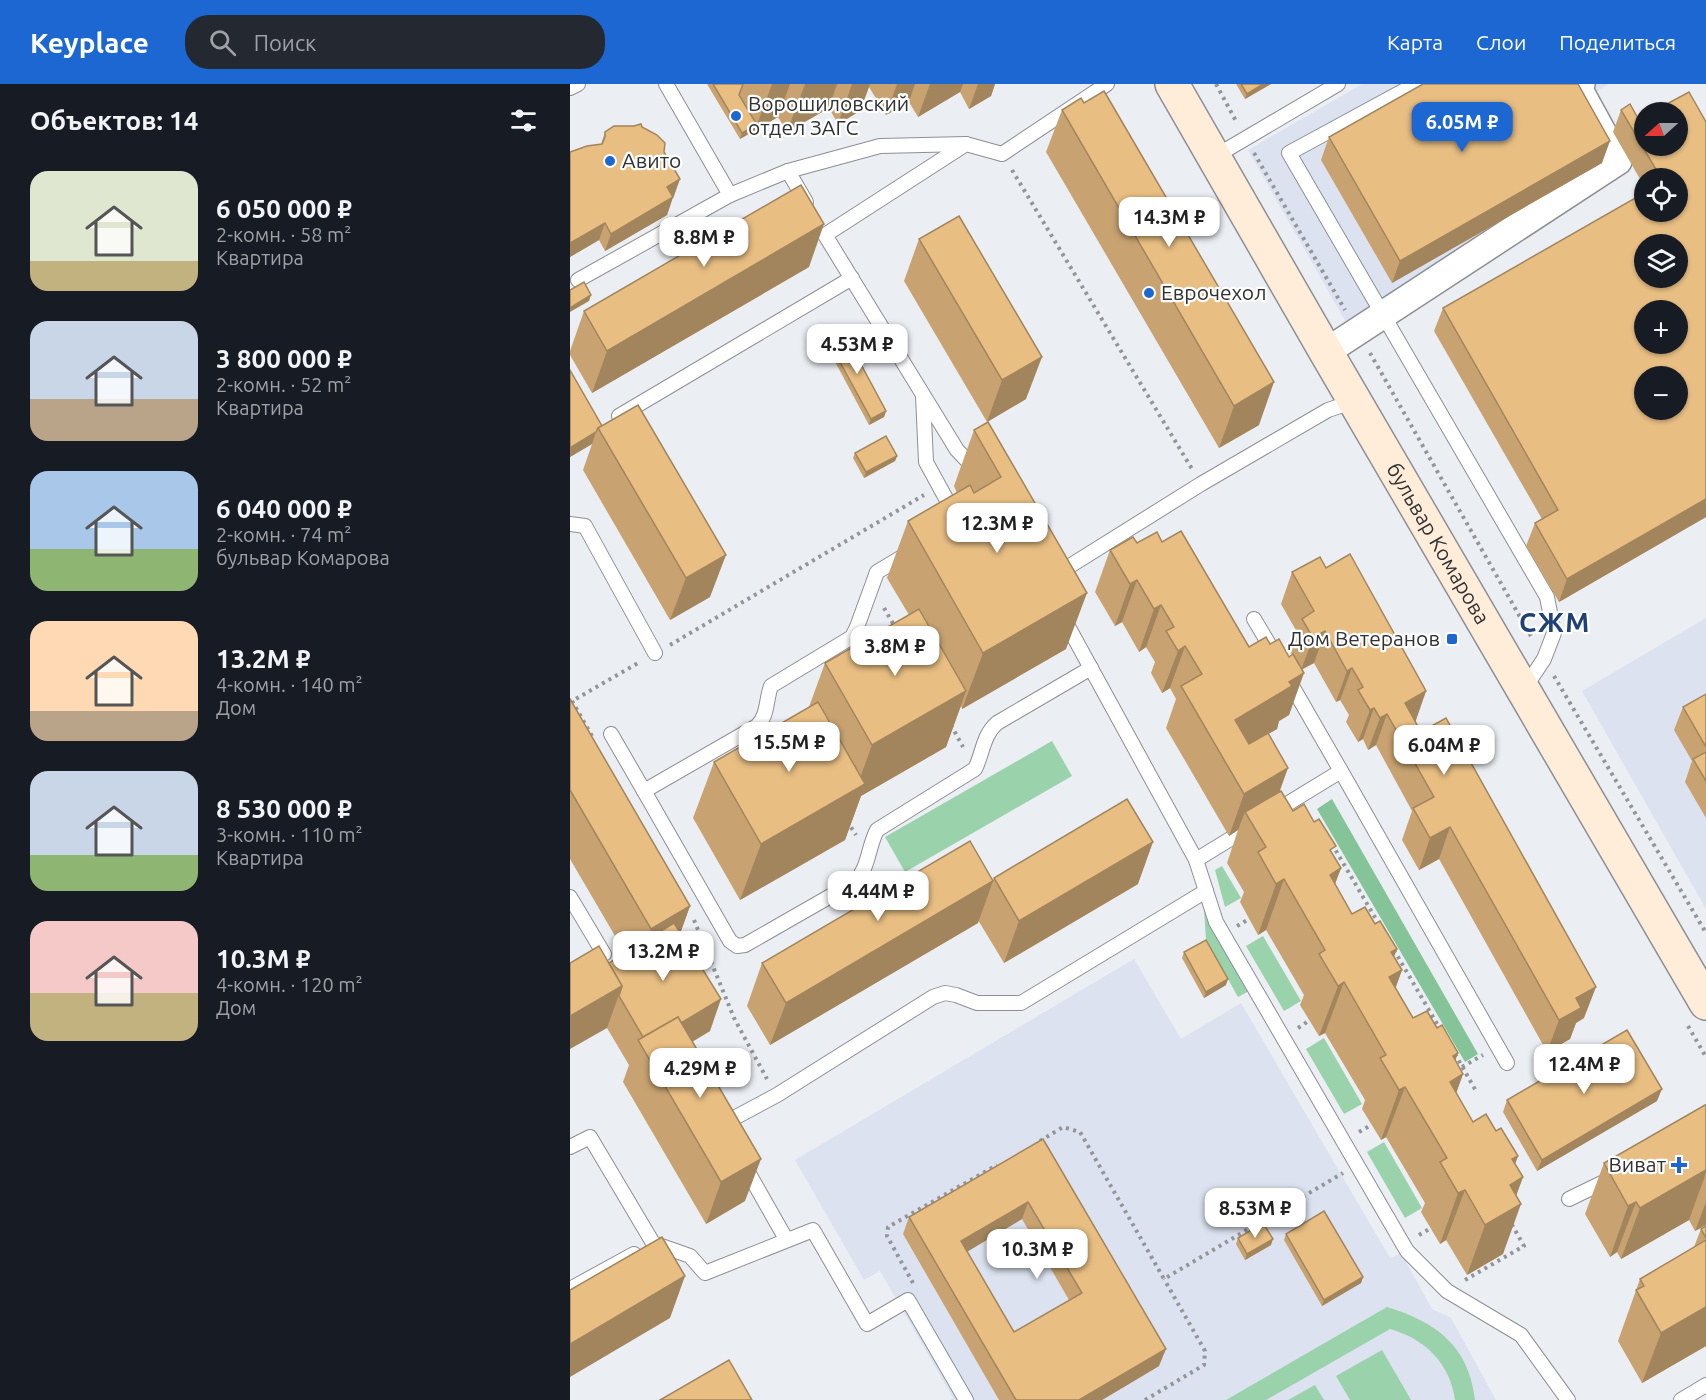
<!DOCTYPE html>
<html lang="ru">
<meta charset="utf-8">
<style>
body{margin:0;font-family:Ubuntu,sans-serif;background:#242831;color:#f1f3f6;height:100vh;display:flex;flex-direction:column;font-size:22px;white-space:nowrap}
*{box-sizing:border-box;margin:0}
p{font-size:20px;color:#9ea1a6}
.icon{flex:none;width:33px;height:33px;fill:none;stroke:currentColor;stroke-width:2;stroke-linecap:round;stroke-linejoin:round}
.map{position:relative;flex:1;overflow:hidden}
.panel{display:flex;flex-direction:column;background:#171b24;width:570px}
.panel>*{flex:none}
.needle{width:39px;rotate:249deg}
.buttons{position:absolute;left:1064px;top:18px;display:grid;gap:12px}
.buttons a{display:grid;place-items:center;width:54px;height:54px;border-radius:50%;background:#171b24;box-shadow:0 2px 4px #0004;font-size:30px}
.price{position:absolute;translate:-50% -51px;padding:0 14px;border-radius:12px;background:#fff;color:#222;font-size:20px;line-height:39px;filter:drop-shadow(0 2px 3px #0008)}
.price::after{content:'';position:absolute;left:50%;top:36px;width:18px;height:14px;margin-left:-9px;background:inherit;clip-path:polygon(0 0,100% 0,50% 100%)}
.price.on{background:#1d67d2;color:#fff}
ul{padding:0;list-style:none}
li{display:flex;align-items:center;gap:18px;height:150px;padding:0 30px}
li span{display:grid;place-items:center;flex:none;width:168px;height:120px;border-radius:18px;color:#555}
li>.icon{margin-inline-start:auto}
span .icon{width:72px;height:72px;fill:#fffc;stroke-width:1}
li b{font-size:26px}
h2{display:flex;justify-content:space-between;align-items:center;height:72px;padding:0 30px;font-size:26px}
header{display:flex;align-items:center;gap:36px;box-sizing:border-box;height:84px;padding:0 30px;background:#1d67d2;color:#fff}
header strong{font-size:28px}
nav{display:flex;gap:33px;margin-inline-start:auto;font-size:21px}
.search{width:420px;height:54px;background:#242831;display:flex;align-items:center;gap:15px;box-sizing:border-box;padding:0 21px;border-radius:24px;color:#9ea1a6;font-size:22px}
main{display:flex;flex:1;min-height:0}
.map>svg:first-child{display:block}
.built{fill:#dce2ef}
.green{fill:#9ad2ab}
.forest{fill:#85c499}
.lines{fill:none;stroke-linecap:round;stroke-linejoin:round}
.lane-casing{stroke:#8d8f95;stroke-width:16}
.street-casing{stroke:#8d8f95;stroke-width:30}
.secondary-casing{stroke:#8d8f95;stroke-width:36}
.path{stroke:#939598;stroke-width:4;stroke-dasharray:3 4.5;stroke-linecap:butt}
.lane{stroke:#fff;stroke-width:14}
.street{stroke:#fff;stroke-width:27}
.secondary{stroke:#ffedda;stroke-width:33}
.wall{fill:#c8a371;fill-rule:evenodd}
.shaded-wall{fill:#a2855c}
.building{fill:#e8be83;stroke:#a2855c;stroke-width:1.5;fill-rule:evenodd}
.poi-dot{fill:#1d67d2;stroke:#fff;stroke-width:2}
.labels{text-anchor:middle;stroke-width:4.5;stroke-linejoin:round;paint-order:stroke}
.poi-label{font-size:21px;fill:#303133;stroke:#fff;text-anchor:start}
.street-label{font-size:21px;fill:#303133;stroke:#fff}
.district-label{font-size:27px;font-weight:bold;letter-spacing:1.5px;fill:#1e4177;stroke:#fff}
</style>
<header>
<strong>Keyplace</strong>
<div class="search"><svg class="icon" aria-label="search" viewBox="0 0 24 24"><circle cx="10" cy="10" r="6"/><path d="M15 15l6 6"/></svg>Поиск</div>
<nav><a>Карта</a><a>Слои</a><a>Поделиться</a></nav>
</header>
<main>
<section class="panel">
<h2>Объектов: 14<svg class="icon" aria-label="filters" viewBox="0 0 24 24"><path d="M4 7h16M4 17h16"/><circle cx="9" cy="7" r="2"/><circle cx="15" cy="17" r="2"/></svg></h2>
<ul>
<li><span style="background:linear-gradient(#dfe7d0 75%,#c2b280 0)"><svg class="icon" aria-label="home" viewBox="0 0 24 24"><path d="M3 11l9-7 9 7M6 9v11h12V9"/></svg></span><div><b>6 050 000 ₽</b><p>2-комн. · 58 m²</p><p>Квартира</p></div></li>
<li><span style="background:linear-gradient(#c9d6e8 65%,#b9a48a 0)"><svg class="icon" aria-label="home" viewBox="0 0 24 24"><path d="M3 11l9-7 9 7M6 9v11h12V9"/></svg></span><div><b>3 800 000 ₽</b><p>2-комн. · 52 m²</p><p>Квартира</p></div></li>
<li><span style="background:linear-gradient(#a9c7e8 65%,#8fb573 0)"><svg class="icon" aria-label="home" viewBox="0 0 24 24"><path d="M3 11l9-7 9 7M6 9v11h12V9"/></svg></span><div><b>6 040 000 ₽</b><p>2-комн. · 74 m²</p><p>бульвар Комарова</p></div></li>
<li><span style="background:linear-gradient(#ffd9b3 75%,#b9a48a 0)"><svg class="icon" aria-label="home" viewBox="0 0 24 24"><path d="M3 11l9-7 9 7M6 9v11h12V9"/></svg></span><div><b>13.2M ₽</b><p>4-комн. · 140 m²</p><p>Дом</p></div></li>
<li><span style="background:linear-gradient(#c9d6e8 70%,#8fb573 0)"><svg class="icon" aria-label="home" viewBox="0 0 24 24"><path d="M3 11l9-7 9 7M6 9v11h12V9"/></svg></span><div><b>8 530 000 ₽</b><p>3-комн. · 110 m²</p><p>Квартира</p></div></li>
<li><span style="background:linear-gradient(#f6c9c9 60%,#c2b280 0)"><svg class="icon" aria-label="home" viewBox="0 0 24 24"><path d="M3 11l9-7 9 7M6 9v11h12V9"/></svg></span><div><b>10.3M ₽</b><p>4-комн. · 120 m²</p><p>Дом</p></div></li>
</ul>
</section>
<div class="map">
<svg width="1136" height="1316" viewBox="0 0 1136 1316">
<rect width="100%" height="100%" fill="#ebeef3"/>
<!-- built -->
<g class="built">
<polygon points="792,0 1039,0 1008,18 1048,95 781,247 678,66"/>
<polygon points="1136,534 1136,825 1012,607"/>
<polygon points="564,875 611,955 671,919 820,1174 831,1169 862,1225 881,1234 926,1316 380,1316 383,1314 310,1187 294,1196 225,1076"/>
</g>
<!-- green -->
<g class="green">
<polygon points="482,657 502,692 335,788 315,753"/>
<polygon points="652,782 671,814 655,823 645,786"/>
<polygon points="634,826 681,906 668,913 636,856"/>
<polygon points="693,852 731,917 714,927 676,862"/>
<polygon points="754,954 792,1020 774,1030 736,965"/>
<polygon points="814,1058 852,1124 835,1134 797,1068"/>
<path d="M817,1223C866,1238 899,1262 905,1316H885C880,1279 855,1255 820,1245L696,1316H656Z"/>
<polygon points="812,1266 841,1316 780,1316 766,1292"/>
<polygon points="745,1301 754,1316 718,1316"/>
</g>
<!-- forest -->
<polygon class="forest" points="762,715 908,970 895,978 747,725"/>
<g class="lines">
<!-- lane casing -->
<g class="lane-casing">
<g id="lane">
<polyline points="96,0 160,111 218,87 310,62 396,60 432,70 537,0"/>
<polyline points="846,0 719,69 977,513 984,549 974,575 954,605"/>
<polyline points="0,4 8,0"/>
<polyline points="396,60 255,151 387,366 406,386"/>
<polyline points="644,73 768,0"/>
<polyline points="218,87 236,118"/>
<polyline points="8,196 160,111"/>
<polyline points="353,312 356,378 385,431"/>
<polyline points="49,332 282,194"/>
<polyline points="0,440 15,442 85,569"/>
<path d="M337,470L307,488L287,543L282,553L201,602C196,615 198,632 187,642L74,707L160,857L167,862L175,861L285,798C299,784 298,763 307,746L405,685C413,669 413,651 427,639L521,584"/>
<polyline points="487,490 631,400 758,326 785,317"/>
<polyline points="494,535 626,776 646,838 837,1167 877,1207 951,1251 998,1316"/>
<polyline points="684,535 703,567"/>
<polyline points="41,650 74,707"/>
<polyline points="771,687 937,979"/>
<polyline points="704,728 771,687 718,595"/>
<polyline points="626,776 683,741"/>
<polyline points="0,813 34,870"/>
<polyline points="151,1041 207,1011 363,913 375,909 386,911 407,919 451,919 636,807"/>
<polyline points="0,1063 20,1053 83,1159 120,1172 135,1189 243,1146 297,1240 338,1216 396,1316"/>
<polyline points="174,1081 216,1155"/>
<polyline points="999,1115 1040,1095"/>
<polyline points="0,1205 64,1170"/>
<polyline points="1111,1316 1136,1301"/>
</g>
</g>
<!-- street casing -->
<g class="street-casing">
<polyline id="street" points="756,268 1048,77 1007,2 1011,0"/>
</g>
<!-- secondary casing -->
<g class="secondary-casing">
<g id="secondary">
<path id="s1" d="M602,0L756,268L1136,919"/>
</g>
</g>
<!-- path -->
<g class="path">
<polyline points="646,0 667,39"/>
<polyline points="684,69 775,226"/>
<polyline points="442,86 622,385"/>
<polyline points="800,269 962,554"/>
<polyline points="314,524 325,543"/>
<polyline points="100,561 354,411"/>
<polyline points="984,592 1136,849"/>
<polyline points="381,641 393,663"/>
<polyline points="22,652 2,617 70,578"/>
<polyline points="277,737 286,751"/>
<polyline points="762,760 810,842"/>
<polyline points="124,836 164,934 197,995"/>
<polyline points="667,842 679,835"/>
<polyline points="824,866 870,945"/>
<polyline points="1118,942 1136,973"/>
<polyline points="728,944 740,936"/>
<polyline points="885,970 906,1007"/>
<polyline points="892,983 913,971"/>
<polyline points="789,1048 801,1041"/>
<polyline points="470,1057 493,1043 510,1048 594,1195 773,1089"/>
<polyline points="849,1151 861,1144"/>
<polyline points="895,1196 954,1162 941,1139"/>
<polyline points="343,1199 317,1152 318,1143 427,1081"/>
<polyline points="575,1316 634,1281 635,1267 594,1195"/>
</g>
<!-- lane -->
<use href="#lane" class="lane"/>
<!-- street -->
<use href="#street" class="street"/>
<!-- secondary -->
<use href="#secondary" class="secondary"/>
</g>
<!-- wall -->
<g class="wall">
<polygon points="137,0 425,0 421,12 399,25 390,8 348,33 339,18 316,31 299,3 290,27 268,40 259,24 217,48 208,33 170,55"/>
<polygon points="666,0 701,0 675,15"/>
<polygon points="1119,8 1136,433 989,518 956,462 965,439 972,435 864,247 873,224 1107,94 1074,94 1074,102 1043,48 1051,26 1069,36"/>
<polygon points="492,26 689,341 649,364 476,68"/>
<polygon points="72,43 94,68 104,112 103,113 97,131 35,167 29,156 0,173 0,68 31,60 35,48"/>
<polygon points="759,53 1032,79 822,199 751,76"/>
<polygon points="349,155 456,315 417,338 334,197"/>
<polygon points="239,183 22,309 0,271 0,267 14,227"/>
<polygon points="258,256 316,327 314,333 299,341 256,261"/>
<polygon points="0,286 32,342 140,513 100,536 13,386 22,360 0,373"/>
<polygon points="418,338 496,565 392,625 391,622 376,663 291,712 275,756 170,816 123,734 144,678 239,623 255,579 339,531 317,494 338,437 387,409 384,402 404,346"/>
<polygon points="285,369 327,372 325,377 294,394 283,374"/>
<polygon points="592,458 679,563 700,560 719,573 722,571 720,566 727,548 711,520 722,488 756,484 856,607 845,637 1014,934 1006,939 1000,955 977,968 869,775 849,786 832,756 842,727 806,661 798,666 793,655 788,658 776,638 779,631 770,616 766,618 744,579 732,585 719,631 709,637 707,645 698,650 710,708 723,727 763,770 771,784 765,800 782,830 824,872 832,886 825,904 843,934 867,944 888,969 885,976 893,990 886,1009 903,1038 926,1047 948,1072 945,1080 953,1093 946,1112 933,1170 897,1191 876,1156 870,1160 851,1128 855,1119 816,1053 811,1056 792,1025 795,1016 755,949 749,952 730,921 734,911 696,846 688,851 670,818 674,808 657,779 668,746 659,752 596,644 606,615 600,604 592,609 581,589 585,578 576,563 569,568 552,538 545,542 525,508 540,466 567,459"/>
<polygon points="1136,610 1136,734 1115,698 1122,677 1104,646 1113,623"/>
<polygon points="0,615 120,822 110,849 140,947 122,958 175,1117 136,1140 53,998 59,981 37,944 39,879 55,869 0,775"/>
<polygon points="424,794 568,800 434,879 408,836 408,839 200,961 177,922 192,879 423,796"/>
<polygon points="614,868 656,901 634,914 612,874"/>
<polygon points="937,1016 1087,1017 967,1087 933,1028"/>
<polygon points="1136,1021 1136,1141 1125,1147 1119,1136 1051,1175 1047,1168 1040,1173 1015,1130 1034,1079"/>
<path d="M473,1055L589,1282L532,1316H429L333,1150L339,1133ZM452,1135L499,1216L444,1248L397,1167Z"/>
<polygon points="1136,1142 1136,1262 1072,1299 1048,1257 1070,1195 1124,1163 1131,1145"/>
<polygon points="716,1150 793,1193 791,1199 752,1222 714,1156"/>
<polygon points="668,1154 701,1161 675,1176 666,1160"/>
</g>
<!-- shaded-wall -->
<g class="shaded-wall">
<polygon points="202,0 220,0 208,33 170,55 172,49 187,41"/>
<polygon points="235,0 267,0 259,24 217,48"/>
<polygon points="282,0 300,0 290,27 268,40"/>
<polygon points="327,0 345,0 339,18 316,31"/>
<polygon points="360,0 393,0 390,8 348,33"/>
<polygon points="408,0 425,0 421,12 399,25"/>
<polygon points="693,0 701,0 675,15 677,10"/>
<polygon points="1040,57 1032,79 822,199 830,177"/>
<polygon points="110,95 104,112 91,120 97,103"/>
<polygon points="103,113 97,131 35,167 41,150"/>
<polygon points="35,139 29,156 0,173 0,159"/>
<polygon points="254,140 239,183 22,309 37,267"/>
<polygon points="21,211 19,217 0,228 0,224"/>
<polygon points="472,273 456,315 417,338 432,296"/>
<polygon points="704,298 689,341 649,364 664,322"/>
<polygon points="316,327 314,333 299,341 301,335"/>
<polygon points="26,348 22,360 0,373 0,364"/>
<polygon points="327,372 325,377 294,394 296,388"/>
<polygon points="1136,415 1136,433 989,518 997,495"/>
<polygon points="156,471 140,513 100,536 116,494"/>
<polygon points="567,496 552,538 545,542 560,500"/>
<polygon points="517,509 496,565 392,625 413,569"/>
<polygon points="591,521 576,563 569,568 584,525"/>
<polygon points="755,547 744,579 731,586 743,554"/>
<polygon points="615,562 600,604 592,609 608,567"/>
<polygon points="782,584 770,616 766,618 777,587"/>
<polygon points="734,589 719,631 709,637 707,645 654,675 665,636 719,598"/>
<polygon points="396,607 376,663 291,712 275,756 170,816 191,760 286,705 302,661"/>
<polygon points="856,607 845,639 835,619"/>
<polygon points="804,624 793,655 788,658 800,626"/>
<polygon points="817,630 806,661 798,666 810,634"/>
<polygon points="718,684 703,726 675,728 668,746 659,752 674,710"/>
<polygon points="880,743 869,775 849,786 860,754"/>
<polygon points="583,758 568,800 434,879 449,837"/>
<polygon points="771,784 752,834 760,791"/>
<polygon points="714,795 696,846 688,851 706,800"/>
<polygon points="423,797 408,839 200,961 216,919"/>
<polygon points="120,822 105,864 66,887 81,845"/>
<polygon points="827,865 808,915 821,868"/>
<polygon points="832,886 814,936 819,893"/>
<polygon points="658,895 656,901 634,914 636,908"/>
<polygon points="774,898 755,949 749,952 768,902"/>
<polygon points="52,902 37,944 0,965 0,932"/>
<polygon points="1026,903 1014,934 1006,939 1000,955 977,968 989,936 1006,914"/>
<polygon points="151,915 140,947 83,981 77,959"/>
<polygon points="888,969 870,1019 883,972"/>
<polygon points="893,990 875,1040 880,998"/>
<polygon points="835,1003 816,1053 811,1056 829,1006"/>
<polygon points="1092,1005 1087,1017 967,1087 972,1076"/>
<polygon points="948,1072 929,1123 942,1075"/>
<polygon points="191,1075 175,1117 136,1140 151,1098"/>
<polygon points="1136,1086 1136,1089 1119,1136 1051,1175 1070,1124"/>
<polygon points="953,1093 941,1125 951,1120 933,1170 897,1191 915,1141 940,1101"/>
<polygon points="895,1106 876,1156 870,1160 888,1109"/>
<polygon points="458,1118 452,1135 385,1175 391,1157"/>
<polygon points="1066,1118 1047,1168 1040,1173 1058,1122"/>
<polygon points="1136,1118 1136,1141 1125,1147"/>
<polygon points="703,1155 701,1161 675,1176 677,1170"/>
<polygon points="115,1192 100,1234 0,1293 0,1260"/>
<polygon points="793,1193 791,1199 752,1222 754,1216"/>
<polygon points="1136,1223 1136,1262 1072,1299 1091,1249"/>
<polygon points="596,1265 589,1282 532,1316 509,1316"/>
</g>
<!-- building -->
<g class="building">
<polygon points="143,0 173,0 169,11 187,41 172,49"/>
<polygon points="671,0 693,0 677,10"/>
<polygon points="853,0 1008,0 1040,57 830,177 759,53"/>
<polygon points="534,7 704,298 664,322 492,26 511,14 514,19"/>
<path d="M1119,8L1136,38V415L997,495L965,439L988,426L873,224L1074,109V128H1107V94H1091L1051,26L1060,20L1069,36L1074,33V62H1107V28H1082ZM1074,160H1107V194H1074ZM1074,226H1107V260H1074ZM1074,292H1107V326H1074Z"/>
<polygon points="71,40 72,43 87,51 95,59 94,68 110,95 97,103 103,113 41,150 35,139 0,159 0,68 17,62 32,60 35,53 35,48 44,42 64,42"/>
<polygon points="231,101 254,140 37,267 14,227"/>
<polygon points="389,132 472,273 432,296 349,155"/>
<polygon points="14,198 21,211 0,224 0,206"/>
<polygon points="273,247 316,327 301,335 258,256"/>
<polygon points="0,286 32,342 28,344 26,348 0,364"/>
<polygon points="68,321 156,471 116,494 28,344"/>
<polygon points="418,338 517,509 413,569 338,437 400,401 404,409 431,393 404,346"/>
<polygon points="316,352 327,372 296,388 285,369"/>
<polygon points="611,447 679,563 696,553 700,560 709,555 719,573 723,570 734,589 719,598 722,602 665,636 679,660 698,649 718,684 674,710 611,602 632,590 615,562 608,567 596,547 604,543 591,521 584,525 567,496 560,500 540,466 563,453 567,459 587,448 592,458"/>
<polygon points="780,470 856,607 835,619 851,648 876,634 1026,903 1006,914 1011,924 989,936 880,743 860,754 843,724 864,713 817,630 810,634 804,624 800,626 788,606 793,603 782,584 777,587 755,547 743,554 732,535 744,527 722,488 750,473 756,484"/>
<polygon points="349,525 396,607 302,661 255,579"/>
<polygon points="1136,610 1136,663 1113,623"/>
<polygon points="0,615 120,822 81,845 0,706"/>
<polygon points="248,618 295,700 191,760 144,678"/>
<polygon points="1136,668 1136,697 1123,675"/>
<polygon points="711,707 723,727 734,720 744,738 749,735 766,762 760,766 771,784 760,791 782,830 795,823 805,840 810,837 827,865 821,868 832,886 819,893 843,934 857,927 867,944 872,941 888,969 883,972 893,990 880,998 903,1038 916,1030 926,1047 931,1044 948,1072 942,1075 953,1093 940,1101 951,1120 915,1141 895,1106 888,1109 870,1078 877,1074 835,1003 829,1006 810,974 816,971 774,898 768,902 749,870 755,866 714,795 706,800 688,768 696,763 675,728"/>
<polygon points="557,715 583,758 449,837 424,794"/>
<polygon points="400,757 423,797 216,919 192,879"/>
<polygon points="104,839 151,915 111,939 108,933 73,953 49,912 52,902 39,879"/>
<polygon points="636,856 658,895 636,908 614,868"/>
<polygon points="29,862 52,902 0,932 0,879"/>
<polygon points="108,933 191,1075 151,1098 68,956"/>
<polygon points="1057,946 1092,1005 972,1076 937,1016"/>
<polygon points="1135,1021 1136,1021 1136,1086 1070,1124 1066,1118 1058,1122 1034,1079"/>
<path d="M473,1055L596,1265L509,1316H446L339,1133ZM458,1118L512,1209L444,1248L391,1157Z"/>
<polygon points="754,1127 793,1193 754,1216 716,1150"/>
<polygon points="693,1139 703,1155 677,1170 668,1154"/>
<polygon points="1136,1142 1136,1154 1131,1145"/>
<polygon points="92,1153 115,1192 0,1260 0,1206"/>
<polygon points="1136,1156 1136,1223 1091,1249 1066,1206 1074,1202 1070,1195"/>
<polygon points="159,1276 182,1316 90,1316"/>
</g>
<!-- markers -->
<g class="poi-dot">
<circle cx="166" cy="32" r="6"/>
<circle cx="40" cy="77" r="6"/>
<circle cx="579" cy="209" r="6"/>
<rect x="876" y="549" width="12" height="12" rx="3"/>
<path d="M1106 1072h6v6h6v6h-6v6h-6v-6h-6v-6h6z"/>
</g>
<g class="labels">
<!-- poi labels -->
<g class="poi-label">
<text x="178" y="27">Ворошиловский<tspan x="178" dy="24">отдел ЗАГС</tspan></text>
<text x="52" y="84">Авито</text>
<text x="591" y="216">Еврочехол</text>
<text x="870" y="562" text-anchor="end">Дом Ветеранов</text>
<text x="1096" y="1088" text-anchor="end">Виват</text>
</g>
<!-- street labels -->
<g class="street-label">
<text dy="7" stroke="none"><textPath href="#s1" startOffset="531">бульвар Комарова</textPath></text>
</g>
<!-- district labels -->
<g class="district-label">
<text x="985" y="548">СЖМ</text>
</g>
</g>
</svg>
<div class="buttons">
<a><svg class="needle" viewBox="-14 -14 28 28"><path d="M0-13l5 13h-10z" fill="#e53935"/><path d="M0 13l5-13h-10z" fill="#9ea1a6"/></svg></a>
<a><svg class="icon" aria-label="locate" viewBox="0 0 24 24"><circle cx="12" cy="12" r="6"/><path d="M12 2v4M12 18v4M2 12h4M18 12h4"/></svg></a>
<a><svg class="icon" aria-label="layers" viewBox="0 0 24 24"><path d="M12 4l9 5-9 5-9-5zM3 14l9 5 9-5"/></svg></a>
<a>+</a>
<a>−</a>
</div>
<b class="price on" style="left:892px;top:69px">6.05M ₽</b>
<b class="price" style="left:599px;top:164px">14.3M ₽</b>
<b class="price" style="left:134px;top:184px">8.8M ₽</b>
<b class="price" style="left:287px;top:291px">4.53M ₽</b>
<b class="price" style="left:427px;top:470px">12.3M ₽</b>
<b class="price" style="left:325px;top:593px">3.8M ₽</b>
<b class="price" style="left:219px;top:689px">15.5M ₽</b>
<b class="price" style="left:874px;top:692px">6.04M ₽</b>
<b class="price" style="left:308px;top:838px">4.44M ₽</b>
<b class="price" style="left:93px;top:898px">13.2M ₽</b>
<b class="price" style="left:1014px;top:1011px">12.4M ₽</b>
<b class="price" style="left:130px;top:1015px">4.29M ₽</b>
<b class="price" style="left:685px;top:1155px">8.53M ₽</b>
<b class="price" style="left:467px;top:1196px">10.3M ₽</b>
</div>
</main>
